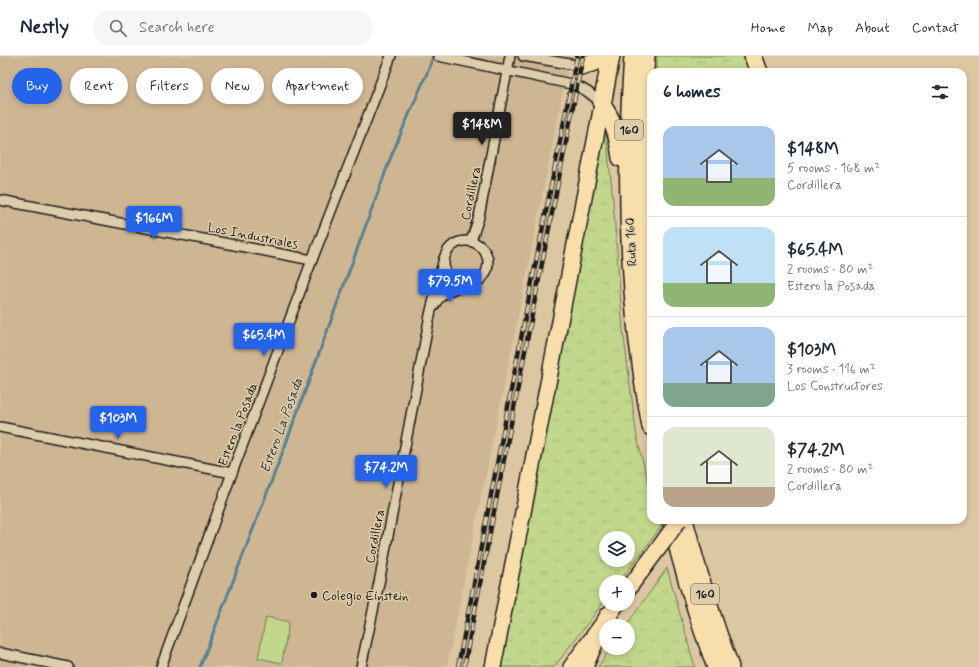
<!DOCTYPE html>
<meta charset="utf-8">
<style>
body{margin:0;font-family:Mynerve,sans-serif;background:#f6f6f7;color:#1f2937;height:100vh;display:flex;flex-direction:column;font-size:15px;white-space:nowrap}
*{box-sizing:border-box;margin:0}
p{font-size:13px;color:#747a83}
.icon{flex:none;width:22px;height:22px;fill:none;stroke:currentColor;stroke-width:2;stroke-linecap:round;stroke-linejoin:round}
.map{position:relative;flex:1;overflow:hidden}
.drawer{position:absolute;left:647px;top:12px;width:320px;height:456px;display:flex;flex-direction:column;background:#fff;border-radius:12px;box-shadow:0 2px 6px #0003}
.drawer>*{flex:none}
.top-card{position:absolute;left:12px;top:12px;width:380px;height:36px;display:flex;gap:8px}
.tools{position:absolute;left:599px;top:475px;display:grid;gap:8px}
.tools a{display:grid;place-items:center;width:36px;height:36px;border-radius:50%;background:#fff;box-shadow:0 2px 6px #0003;font-size:20px}
.price{position:absolute;translate:-50% -34px;padding:0 9px;border-radius:4px;background:#2563eb;color:#fff;font-size:13px;line-height:26px;filter:drop-shadow(0 1px 2px #0008)}
.price::after{content:'';position:absolute;left:50%;top:24px;width:12px;height:9px;margin-left:-6px;background:inherit;clip-path:polygon(0 0,100% 0,50% 100%)}
.price.current{background:#222;color:#fff}
ul{padding:0;list-style:none}
li{display:flex;align-items:center;gap:12px;height:100px;padding:0 16px}
li+li{border-top:1px solid #e0e1e3}
li span{display:grid;place-items:center;flex:none;width:112px;height:80px;border-radius:12px;color:#555}
li>.icon{margin-inline-start:auto}
span .icon{width:48px;height:48px;fill:#fffc;stroke-width:1}
li b{font-size:17px}
h2{display:flex;justify-content:space-between;align-items:center;height:48px;padding:0 16px;font-size:17px}
.pill{padding:0 14px;border-radius:18px;background:#fff;box-shadow:0 2px 6px #0003;font-size:14px;line-height:36px}
.pill.current{background:#2563eb;color:#fff}
header{display:flex;align-items:center;gap:24px;box-sizing:border-box;height:56px;padding:0 20px;background:#fff;border-bottom:1px solid #e0e1e3}
header strong{font-size:19px}
nav{display:flex;gap:22px;margin-inline-start:auto;font-size:14px}
.search{width:280px;height:36px;background:#f6f6f7;display:flex;align-items:center;gap:10px;box-sizing:border-box;padding:0 14px;border-radius:22px;color:#747a83;font-size:15px}
.map>svg:first-child{display:block}
.built{fill:#cfb693}
.grass{fill:url(#grass-tufts);stroke:#6e7a54;fill-rule:evenodd}
.garden{fill:#c1d78c;stroke:#6e7a54}
.lines{fill:none;stroke-linecap:round;stroke-linejoin:round}
.stream{stroke:#598093;stroke-width:3}
.street-casing{stroke:#1c1c1c;stroke-width:12}
.primary-casing{stroke:#1c1c1c;stroke-width:18}
.highway-casing{stroke:#1c1c1c;stroke-width:20}
.street{stroke:#decdaa;stroke-width:9}
.primary{stroke:#f8deab;stroke-width:15}
.highway{stroke:#f8deab;stroke-width:17}
.rail-casing{stroke:#1c1c1c;stroke-width:4.5}
.rail{stroke:#decdaa;stroke-width:3;stroke-dasharray:9;stroke-linecap:butt}
.primary-bridge-casing{stroke:#1c1c1c;stroke-width:18;stroke-linecap:butt}
.primary-bridge{stroke:#f8deab;stroke-width:15}
.poi-dot{fill:#1c1c1c;stroke:#decdaa;stroke-width:1.5}
.labels{text-anchor:middle;stroke-width:3;stroke-linejoin:round;paint-order:stroke}
.shield{fill:#decdaa;stroke:#565147;stroke-width:1}
.shield-label{font-size:12px;font-weight:bold;fill:#1c1c1c}
.street-label{font-size:13px;fill:#1c1c1c;stroke:#decdaa}
.poi-label{font-size:13px;fill:#1c1c1c;stroke:#decdaa;text-anchor:start}
.water-label{font-size:14px;font-style:italic;fill:#303d44;stroke:#decdaa}
</style>
<header>
<strong>Nestly</strong>
<div class="search"><svg class="icon" aria-label="search" viewBox="0 0 24 24"><circle cx="10" cy="10" r="6"/><path d="M15 15l6 6"/></svg>Search here</div>
<nav><a>Home</a><a>Map</a><a>About</a><a>Contact</a></nav>
</header>
<div class="map">
<svg width="979" height="611" viewBox="0 0 979 611">
<defs>
<pattern id="grass-tufts" width="24" height="20" patternUnits="userSpaceOnUse"><rect width="24" height="20" fill="#c1d78c"/><path d="M3 7l-1-3M5 7V3M7 7l1-3M15 17l-1-3M17 17v-4M19 17l1-3" fill="none" stroke="#a5b878"/></pattern>
</defs>
<rect width="100%" height="100%" fill="#ddc7a3"/>
<filter id="ink" filterUnits="userSpaceOnUse"><feTurbulence type="fractalNoise" baseFrequency=".025" numOctaves="2"/><feDisplacementMap in="SourceGraphic" scale="8" xChannelSelector="R" yChannelSelector="G"/><feConvolveMatrix kernelMatrix="1 2 1 2 8 2 1 2 1" color-interpolation-filters="sRGB"/></filter>
<g filter="url(#ink)">
<!-- built -->
<polygon class="built" points="0,0 570,0 518,262 466,515 447,611 0,611"/>
<!-- grass -->
<g class="grass">
<polygon points="657,0 746,0 753,16 656,16"/>
<path d="M604,72L606,77L613,144L623,275L637,382L651,439V464H659L661,471L619,526H606V543L554,611H501ZM606,482H628V504H606Z"/>
<polygon points="667,512 695,611 598,611 611,592 628,592 628,570 626,570"/>
</g>
<!-- garden -->
<polygon class="garden" points="266,561 289,566 282,607 258,602"/>
<g class="lines">
<!-- stream -->
<polyline class="stream" points="200,611 285,390 392,98 430,10 433,0"/>
<!-- street casing -->
<g class="street-casing">
<g id="street">
<path d="M438,0L571,28C584,32 593,38 602,49"/>
<polyline points="523,0 581,10"/>
<polyline points="0,144 312,204"/>
<circle cx="466" cy="207" r="22"/>
<polyline points="471,185 479,161 510,0"/>
<path d="M434,250C441,236 451,234 464,229"/>
<polyline points="0,371 232,417"/>
<polyline points="0,597 68,611"/>
<polyline points="161,611 232,417 312,204 391,0"/>
<polyline points="361,611 380,522 430,259 444,202"/>
</g>
</g>
<!-- primary casing -->
<g class="primary-casing">
<g id="primary">
<polyline points="628,533 661,489"/>
<polyline points="493,611 602,49"/>
<polyline points="571,611 617,548"/>
</g>
</g>
<!-- highway casing -->
<g class="highway-casing">
<g id="highway">
<path d="M611,0L602,49C615,68 618,80 621,102"/>
<path d="M633,0C624,124 628,249 651,371"/>
<path d="M646,0C638,94 641,188 651,282"/>
<polyline points="753,0 759,16"/>
<polyline points="581,10 595,6 605,0"/>
<path d="M671,464C683,514 698,563 716,611"/>
<path d="M684,464C697,514 712,563 730,611"/>
<polyline points="584,611 593,590 609,559"/>
</g>
</g>
<!-- street -->
<use href="#street" class="street"/>
<!-- primary -->
<use href="#primary" class="primary"/>
<!-- highway -->
<use href="#highway" class="highway"/>
<!-- rail casing -->
<g class="rail-casing">
<g id="rail">
<polyline points="458,611 529,241 577,0"/>
<polyline points="464,611 535,243 583,0"/>
</g>
</g>
<!-- rail -->
<use href="#rail" class="rail"/>
<!-- primary-bridge casing -->
<g class="primary-bridge-casing">
<polyline id="primary-bridge" points="661,489 679,464"/>
</g>
<!-- primary-bridge -->
<use href="#primary-bridge" class="primary-bridge"/>
</g>
</g>
<!-- markers -->
<circle class="poi-dot" cx="314" cy="539" r="4"/>
<g class="labels">
<!-- shield labels -->
<g class="shield">
<rect x="615" y="64" width="28" height="20" rx="3"/>
<rect x="691" y="528" width="28" height="20" rx="3"/>
</g>
<g class="shield-label">
<text x="629" y="78">160</text>
<text x="705" y="542">160</text>
</g>
<!-- street labels -->
<g class="street-label">
<text transform="translate(470 137) rotate(-78)" y="5">Cordillera</text>
<text transform="translate(253 179) rotate(11)" y="5">Los Industriales</text>
<text transform="translate(630 186) rotate(-93)" y="5">Ruta 160</text>
<text transform="translate(237 368) rotate(-69)" y="5">Estero la Posada</text>
<text transform="translate(374 480) rotate(-79)" y="5">Cordillera</text>
</g>
<!-- poi labels -->
<g class="poi-label">
<text x="322" y="544">Colegio Einstein</text>
</g>
<!-- water labels -->
<g class="water-label">
<text transform="translate(281 369) rotate(-70)" y="5">Estero La Posada</text>
</g>
</g>
</svg>
<div class="tools">
<a><svg class="icon" aria-label="layers" viewBox="0 0 24 24"><path d="M12 4l9 5-9 5-9-5zM3 14l9 5 9-5"/></svg></a>
<a>+</a>
<a>−</a>
</div>
<b class="price current" style="left:482px;top:90px">$148M</b>
<b class="price" style="left:154px;top:184px">$166M</b>
<b class="price" style="left:450px;top:247px">$79.5M</b>
<b class="price" style="left:264px;top:301px">$65.4M</b>
<b class="price" style="left:118px;top:384px">$103M</b>
<b class="price" style="left:386px;top:433px">$74.2M</b>
<div class="top-card">
<a class="pill current">Buy</a>
<a class="pill">Rent</a>
<a class="pill">Filters</a>
<a class="pill">New</a>
<a class="pill">Apartment</a>
</div>
<section class="drawer">
<h2>6 homes<svg class="icon" aria-label="filters" viewBox="0 0 24 24"><path d="M4 7h16M4 17h16"/><circle cx="9" cy="7" r="2"/><circle cx="15" cy="17" r="2"/></svg></h2>
<ul>
<li><span style="background:linear-gradient(#a9c7e8 65%,#8fb573 0)"><svg class="icon" aria-label="home" viewBox="0 0 24 24"><path d="M3 11l9-7 9 7M6 9v11h12V9"/></svg></span><div><b>$148M</b><p>5 rooms · 168 m²</p><p>Cordillera</p></div></li>
<li><span style="background:linear-gradient(#bfe0f5 70%,#8fb573 0)"><svg class="icon" aria-label="home" viewBox="0 0 24 24"><path d="M3 11l9-7 9 7M6 9v11h12V9"/></svg></span><div><b>$65.4M</b><p>2 rooms · 80 m²</p><p>Estero la Posada</p></div></li>
<li><span style="background:linear-gradient(#a9c7e8 70%,#7fa58c 0)"><svg class="icon" aria-label="home" viewBox="0 0 24 24"><path d="M3 11l9-7 9 7M6 9v11h12V9"/></svg></span><div><b>$103M</b><p>3 rooms · 116 m²</p><p>Los Constructores</p></div></li>
<li><span style="background:linear-gradient(#dfe7d0 75%,#b9a48a 0)"><svg class="icon" aria-label="home" viewBox="0 0 24 24"><path d="M3 11l9-7 9 7M6 9v11h12V9"/></svg></span><div><b>$74.2M</b><p>2 rooms · 80 m²</p><p>Cordillera</p></div></li>
</ul>
</section>
</div>
